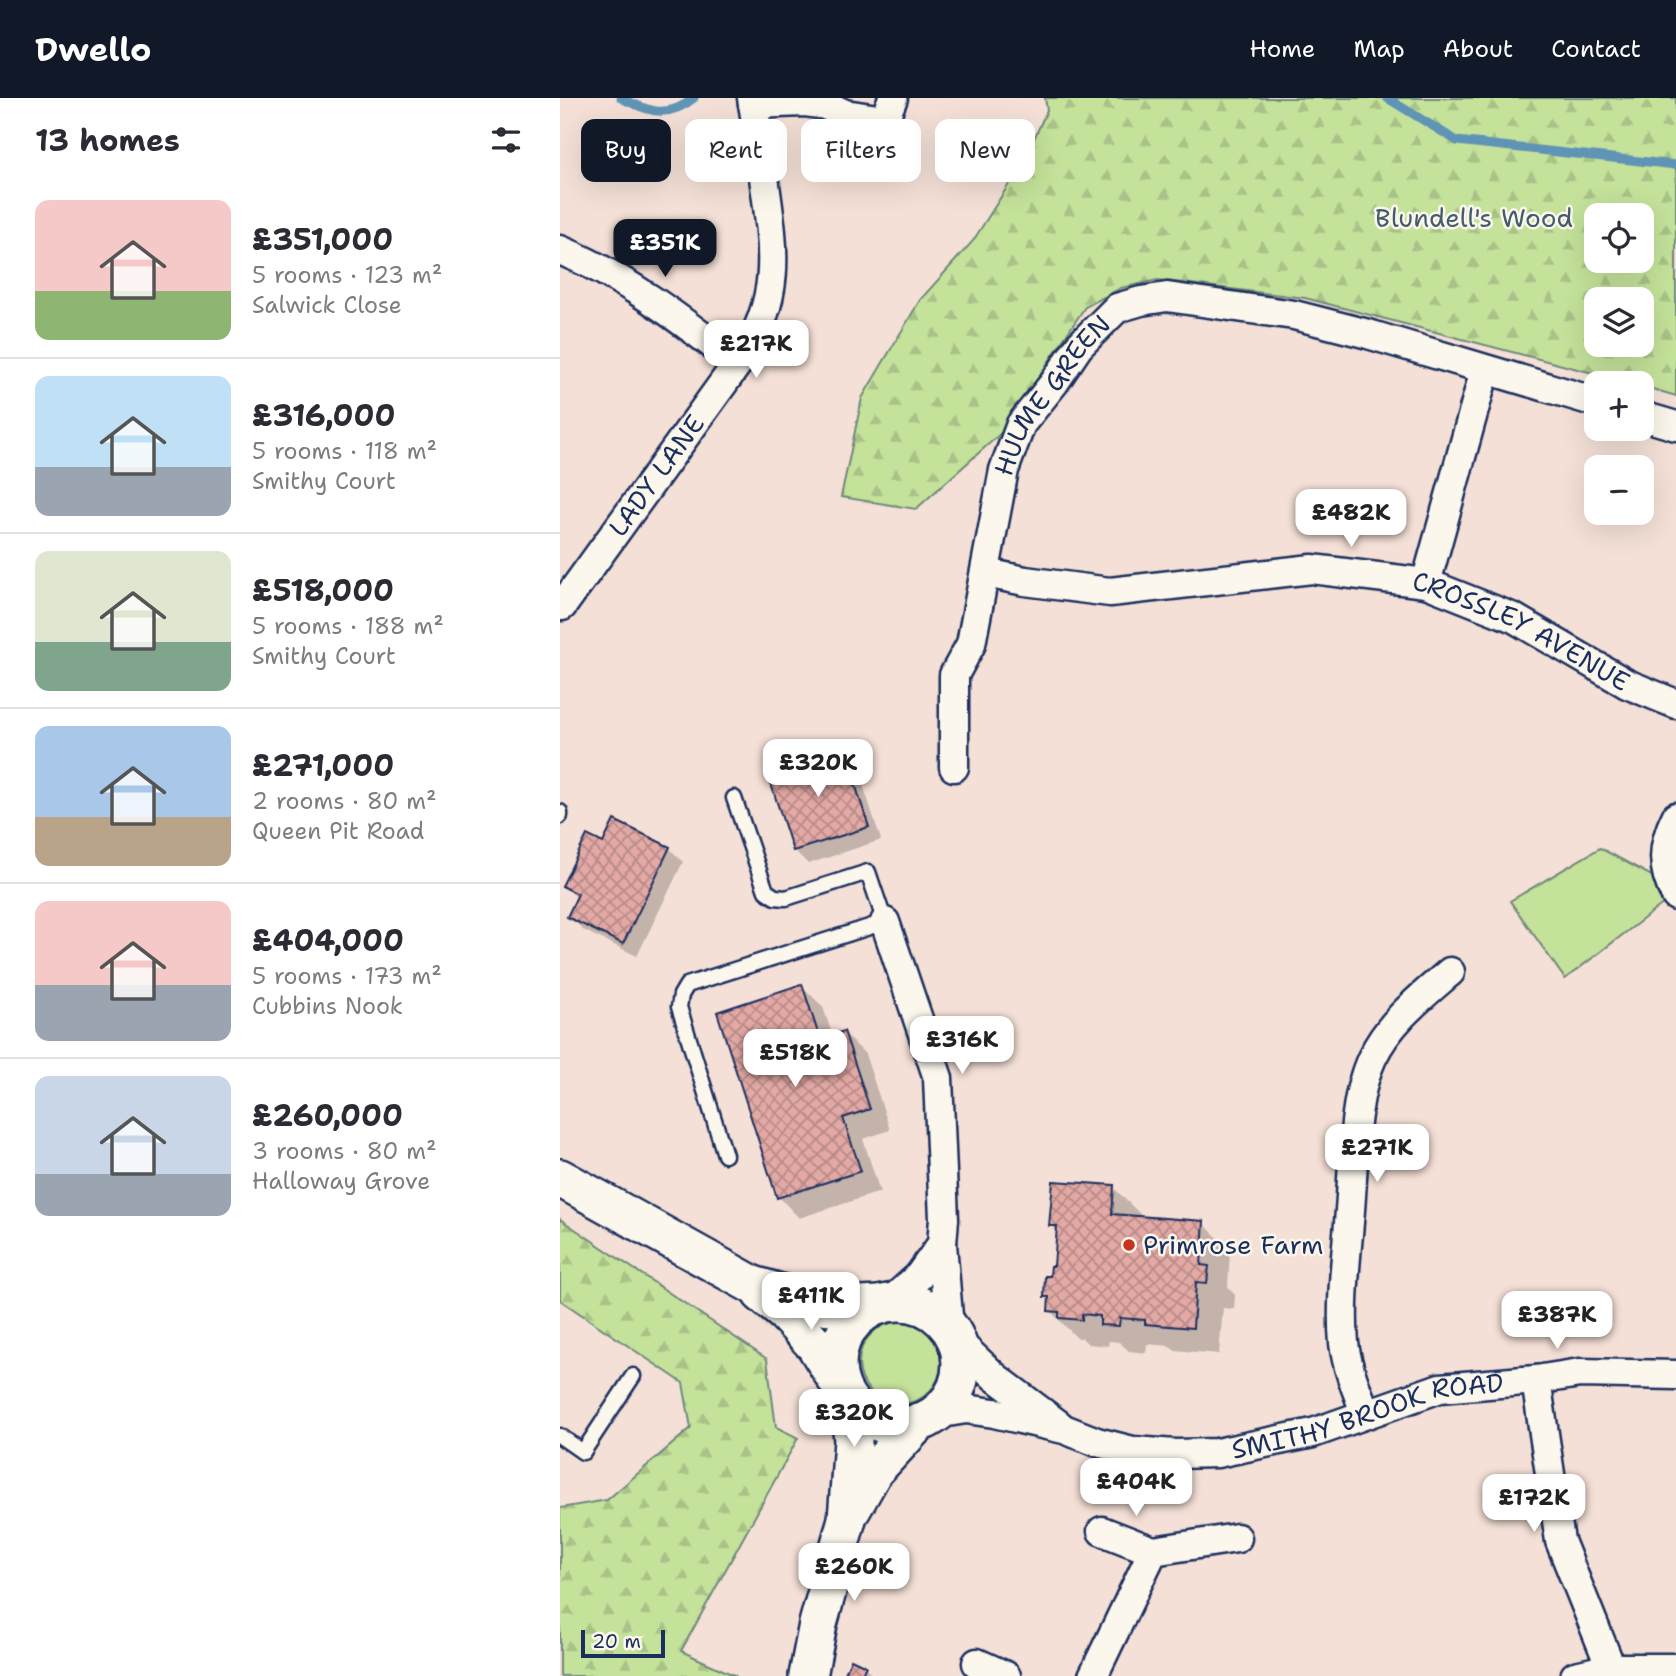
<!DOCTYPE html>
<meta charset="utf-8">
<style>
body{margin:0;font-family:"Shantell Sans",sans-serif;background:#f7f7f7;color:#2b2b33;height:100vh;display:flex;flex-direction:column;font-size:26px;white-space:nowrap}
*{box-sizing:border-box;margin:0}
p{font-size:23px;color:#7c7c81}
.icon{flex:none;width:38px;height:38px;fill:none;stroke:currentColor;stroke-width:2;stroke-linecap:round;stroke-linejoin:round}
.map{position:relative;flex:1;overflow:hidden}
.details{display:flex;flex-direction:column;background:#fff;width:560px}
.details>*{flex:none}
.banner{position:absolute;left:21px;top:21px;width:665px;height:63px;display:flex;gap:14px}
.tools{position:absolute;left:1024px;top:105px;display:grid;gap:14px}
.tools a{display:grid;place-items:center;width:70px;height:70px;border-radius:14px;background:#fff;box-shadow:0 7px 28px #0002;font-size:35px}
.scale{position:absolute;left:21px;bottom:18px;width:84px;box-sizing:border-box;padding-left:7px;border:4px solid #1b2f5e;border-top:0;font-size:19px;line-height:24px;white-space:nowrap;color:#1b2f5e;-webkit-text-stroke:5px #fbf7ec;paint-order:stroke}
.price{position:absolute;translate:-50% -60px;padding:0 16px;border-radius:14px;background:#fff;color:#222;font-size:23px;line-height:46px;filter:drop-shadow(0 2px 4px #0008)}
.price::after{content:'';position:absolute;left:50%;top:42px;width:21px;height:16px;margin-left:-10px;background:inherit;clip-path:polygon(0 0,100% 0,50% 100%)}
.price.active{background:#111827;color:#fff}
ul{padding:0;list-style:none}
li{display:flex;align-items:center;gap:21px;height:175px;padding:0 35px}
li+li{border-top:2px solid #e1e1e2}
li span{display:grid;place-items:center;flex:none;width:196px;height:140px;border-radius:14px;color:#555}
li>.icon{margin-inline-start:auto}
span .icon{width:84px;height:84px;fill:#fffc;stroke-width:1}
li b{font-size:30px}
h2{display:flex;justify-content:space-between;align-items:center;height:84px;padding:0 35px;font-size:30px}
.chip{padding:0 24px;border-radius:14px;background:#fff;box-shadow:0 7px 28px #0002;font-size:24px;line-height:63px}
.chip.active{background:#111827;color:#fff}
header{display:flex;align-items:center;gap:42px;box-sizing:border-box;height:98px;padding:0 35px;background:#111827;color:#fff}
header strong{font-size:33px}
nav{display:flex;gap:38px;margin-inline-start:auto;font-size:24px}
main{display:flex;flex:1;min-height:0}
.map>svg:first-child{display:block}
.green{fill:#c4e29a;stroke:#70887c;stroke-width:2}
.forest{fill:url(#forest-firs);stroke:#70887c;stroke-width:2;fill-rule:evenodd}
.shadow{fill:#0003}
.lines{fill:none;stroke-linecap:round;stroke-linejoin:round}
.stream{stroke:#6194b6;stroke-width:9}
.building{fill:url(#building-cross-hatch);stroke:#1b2f5e;stroke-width:2}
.service-casing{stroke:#1b2f5e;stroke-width:19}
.minor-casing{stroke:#1b2f5e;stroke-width:33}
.tertiary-casing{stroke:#1b2f5e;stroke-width:42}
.service{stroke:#fbf7ec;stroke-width:14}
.minor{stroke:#fbf7ec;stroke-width:28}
.tertiary{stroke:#fbf7ec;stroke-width:37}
.poi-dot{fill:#c8321e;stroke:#fbf7ec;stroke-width:2.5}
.labels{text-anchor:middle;stroke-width:5;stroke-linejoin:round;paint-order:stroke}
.park-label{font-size:26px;fill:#455c6d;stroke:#fbf7ec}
.street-label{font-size:26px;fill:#1b2f5e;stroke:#fbf7ec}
.poi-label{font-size:26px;fill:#1b2f5e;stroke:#fbf7ec;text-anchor:start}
</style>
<header>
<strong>Dwello</strong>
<nav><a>Home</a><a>Map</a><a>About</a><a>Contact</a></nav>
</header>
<main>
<section class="details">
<h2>13 homes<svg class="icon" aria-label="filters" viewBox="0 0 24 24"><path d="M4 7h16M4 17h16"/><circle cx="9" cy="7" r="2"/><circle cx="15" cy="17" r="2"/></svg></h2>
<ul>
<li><span style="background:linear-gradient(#f6c9c9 65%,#8fb573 0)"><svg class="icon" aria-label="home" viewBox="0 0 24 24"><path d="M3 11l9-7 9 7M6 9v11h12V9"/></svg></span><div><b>£351,000</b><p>5 rooms · 123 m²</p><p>Salwick Close</p></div></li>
<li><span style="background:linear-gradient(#bfe0f5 65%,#9aa5b1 0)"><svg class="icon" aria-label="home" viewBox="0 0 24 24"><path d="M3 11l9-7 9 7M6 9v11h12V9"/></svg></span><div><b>£316,000</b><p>5 rooms · 118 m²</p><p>Smithy Court</p></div></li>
<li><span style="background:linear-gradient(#dfe7d0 65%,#7fa58c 0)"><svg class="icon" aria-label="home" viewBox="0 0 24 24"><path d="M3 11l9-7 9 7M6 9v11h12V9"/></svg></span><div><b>£518,000</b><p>5 rooms · 188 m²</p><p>Smithy Court</p></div></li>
<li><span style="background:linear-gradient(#a9c7e8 65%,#b9a48a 0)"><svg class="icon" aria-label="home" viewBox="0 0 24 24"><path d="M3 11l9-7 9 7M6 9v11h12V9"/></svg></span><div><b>£271,000</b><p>2 rooms · 80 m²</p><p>Queen Pit Road</p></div></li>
<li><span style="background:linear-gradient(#f6c9c9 60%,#9aa5b1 0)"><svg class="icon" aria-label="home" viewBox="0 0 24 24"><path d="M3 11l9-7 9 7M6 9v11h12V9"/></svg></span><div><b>£404,000</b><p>5 rooms · 173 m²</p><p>Cubbins Nook</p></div></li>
<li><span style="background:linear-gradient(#c9d6e8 70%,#9aa5b1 0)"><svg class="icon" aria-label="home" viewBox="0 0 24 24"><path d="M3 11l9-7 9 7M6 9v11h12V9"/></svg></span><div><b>£260,000</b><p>3 rooms · 80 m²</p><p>Halloway Grove</p></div></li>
</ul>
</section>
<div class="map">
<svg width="1116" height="1578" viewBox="0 0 1116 1578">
<defs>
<pattern id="forest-firs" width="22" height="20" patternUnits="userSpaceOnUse" patternTransform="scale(1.75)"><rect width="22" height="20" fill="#c4e29a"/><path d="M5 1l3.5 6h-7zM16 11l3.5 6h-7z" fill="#a8c287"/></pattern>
<pattern id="building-cross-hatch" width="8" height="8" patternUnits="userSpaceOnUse" patternTransform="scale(1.75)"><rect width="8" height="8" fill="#e3a9a4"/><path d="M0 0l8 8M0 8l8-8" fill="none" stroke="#b78a89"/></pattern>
</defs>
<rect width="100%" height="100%" fill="#f4e0d6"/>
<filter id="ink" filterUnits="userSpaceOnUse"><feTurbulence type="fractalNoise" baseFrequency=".0143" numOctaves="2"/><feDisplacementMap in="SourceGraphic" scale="14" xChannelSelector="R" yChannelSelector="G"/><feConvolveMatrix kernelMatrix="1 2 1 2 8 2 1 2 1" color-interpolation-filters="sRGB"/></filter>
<g filter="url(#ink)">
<!-- green -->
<g class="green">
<polygon points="1040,750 1092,778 1104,805 1005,881 950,803"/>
<circle cx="340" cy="1265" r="41"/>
</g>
<!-- forest -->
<g class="forest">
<path d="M485,0H1116V298L1082,288V285H1071L745,200L598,182L561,190L525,209L442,334L356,411L281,399L302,300L360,202L413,143L465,61L487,12ZM1036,117H1082V163H1036ZM1036,201H1082V247H1036Z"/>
<polygon points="0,1121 207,1261 216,1329 238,1340 121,1553 176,1578 0,1578 0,1410 47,1402 131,1330 123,1285 0,1202"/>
</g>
<!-- shadow -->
<g class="shadow">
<polygon points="282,651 296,665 321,742 248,766 234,752"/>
<polygon points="109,750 123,764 77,858 23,832 9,818 18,801 5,788"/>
<polygon points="242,888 263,909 273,939 284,935 305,956 330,1032 303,1041 320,1094 239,1120 219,1099"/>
<polygon points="553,1089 580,1116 580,1120 643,1125 670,1152 668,1189 675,1197 674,1211 663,1210 659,1256 614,1252 610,1248 587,1246 586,1255 569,1253 559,1244 549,1243 548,1248 528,1246 522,1240 517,1240 490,1213 490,1202 486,1198 495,1170 498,1134 491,1127"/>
<polygon points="305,1569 311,1576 310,1578 287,1578"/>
</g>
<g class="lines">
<!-- stream -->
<g class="stream">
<path d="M61,0C89,14 108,21 134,0"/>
<polyline points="827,0 897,43 1116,67"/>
</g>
</g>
<!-- building -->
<g class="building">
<polygon points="283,649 309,729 233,753 207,674"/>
<polygon points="54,722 110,749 63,846 7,819 18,796 2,788 27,737 43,745"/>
<polygon points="242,886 260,941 284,933 310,1011 283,1020 301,1073 217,1100 157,914"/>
<polygon points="493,1083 554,1087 552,1116 644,1123 641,1167 649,1168 647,1185 636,1184 633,1230 585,1226 585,1222 560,1220 559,1228 540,1227 540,1218 522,1216 522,1222 499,1220 499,1214 488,1213 489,1199 484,1199 485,1178 490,1178 491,1168 494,1168 497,1128 489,1128"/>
<polygon points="291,1561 306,1568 301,1578 284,1578"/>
</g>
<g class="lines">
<!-- service casing -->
<g class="service-casing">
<g id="service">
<polyline points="0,714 0,718"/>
<polyline points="165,1057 119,909 121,897 127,887 325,824 308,774 226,800 215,799 206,793 174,700"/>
<polyline points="0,1338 23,1354 73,1278"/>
</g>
</g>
<!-- minor casing -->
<g class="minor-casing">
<g id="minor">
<polyline points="333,0 324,22 342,50"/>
<polyline points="193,6 244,4 265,7 285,16 324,22"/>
<path d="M0,152C66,179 121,222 177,265"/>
<polyline points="1082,318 1116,328"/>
<path id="s1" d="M426,475L465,483L550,494L752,471L866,485L954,520L1067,586L1116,606"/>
<polyline points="866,485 925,272"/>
<path id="s2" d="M2,508L180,262C223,201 214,150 204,80C200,54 197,27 192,0"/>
<path id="s3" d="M394,669V577L411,546L444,372L461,326L494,285L519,248L557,210L581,203L607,199L734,217L808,236L1036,304"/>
<path d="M1116,719C1102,747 1101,770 1116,798"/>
<polyline points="325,824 378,980 384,1121 382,1146 389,1230"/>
<polyline points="330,1204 359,1178 382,1146"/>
<polyline points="397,1243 435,1279 499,1327"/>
<polyline points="976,1282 1000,1443 1051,1570"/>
<path id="s4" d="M375,1316L406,1311L434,1315L504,1331L537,1344L573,1353L616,1356L657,1355L753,1335L880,1290L976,1282L1020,1275L1116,1277"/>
<path d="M806,1316C797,1293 787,1270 784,1245C780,1204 787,1154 790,1112C794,1066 792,1002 812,960C829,924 861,899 890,874"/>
<polyline points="542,1433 593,1453"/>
<polyline points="417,1565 446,1578"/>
<polyline points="533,1578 593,1453 677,1440"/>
<polyline points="1015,1578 1051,1570 1116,1570"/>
</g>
</g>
<!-- tertiary casing -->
<g class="tertiary-casing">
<g id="tertiary">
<polyline points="0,1080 193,1187 261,1207 284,1209 319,1207"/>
<polyline points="201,1195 225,1215 255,1247 281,1289"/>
<circle cx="339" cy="1266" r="62"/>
<polyline points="292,1411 313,1374 359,1324"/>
<polyline points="248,1578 258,1526 287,1421 293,1343 289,1303"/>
</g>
</g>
<!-- service -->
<use href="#service" class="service"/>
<!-- minor -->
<use href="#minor" class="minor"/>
<!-- tertiary -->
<use href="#tertiary" class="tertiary"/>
</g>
</g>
<!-- markers -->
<circle class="poi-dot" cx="569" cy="1147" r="7"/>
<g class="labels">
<!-- park labels -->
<g class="park-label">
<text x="914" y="129">Blundell's Wood</text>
</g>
<!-- street labels -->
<g class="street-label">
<text dy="9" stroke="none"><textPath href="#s3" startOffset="394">HULME GREEN</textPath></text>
<text dy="9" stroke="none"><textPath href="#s2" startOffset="161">LADY LANE</textPath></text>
<text dy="9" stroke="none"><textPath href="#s1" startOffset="550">CROSSLEY AVENUE</textPath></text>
<text dy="9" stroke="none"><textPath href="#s4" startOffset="444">SMITHY BROOK ROAD</textPath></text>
</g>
<!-- poi labels -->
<g class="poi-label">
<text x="583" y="1156">Primrose Farm</text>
</g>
</g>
</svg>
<div class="tools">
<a><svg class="icon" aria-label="locate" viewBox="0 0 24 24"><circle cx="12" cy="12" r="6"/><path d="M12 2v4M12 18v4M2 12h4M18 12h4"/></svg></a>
<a><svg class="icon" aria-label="layers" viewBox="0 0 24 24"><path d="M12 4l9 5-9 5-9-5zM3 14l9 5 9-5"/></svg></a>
<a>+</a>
<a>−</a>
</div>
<div class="scale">20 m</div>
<b class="price active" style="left:105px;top:181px">£351K</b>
<b class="price" style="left:196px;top:282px">£217K</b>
<b class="price" style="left:791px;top:451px">£482K</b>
<b class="price" style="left:258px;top:701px">£320K</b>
<b class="price" style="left:402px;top:978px">£316K</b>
<b class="price" style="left:235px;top:991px">£518K</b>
<b class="price" style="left:817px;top:1086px">£271K</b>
<b class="price" style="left:251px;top:1234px">£411K</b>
<b class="price" style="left:997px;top:1253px">£387K</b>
<b class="price" style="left:294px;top:1351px">£320K</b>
<b class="price" style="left:576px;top:1420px">£404K</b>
<b class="price" style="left:974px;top:1436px">£172K</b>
<b class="price" style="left:294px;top:1505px">£260K</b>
<div class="banner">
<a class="chip active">Buy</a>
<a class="chip">Rent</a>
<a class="chip">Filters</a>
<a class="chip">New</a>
</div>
</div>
</main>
